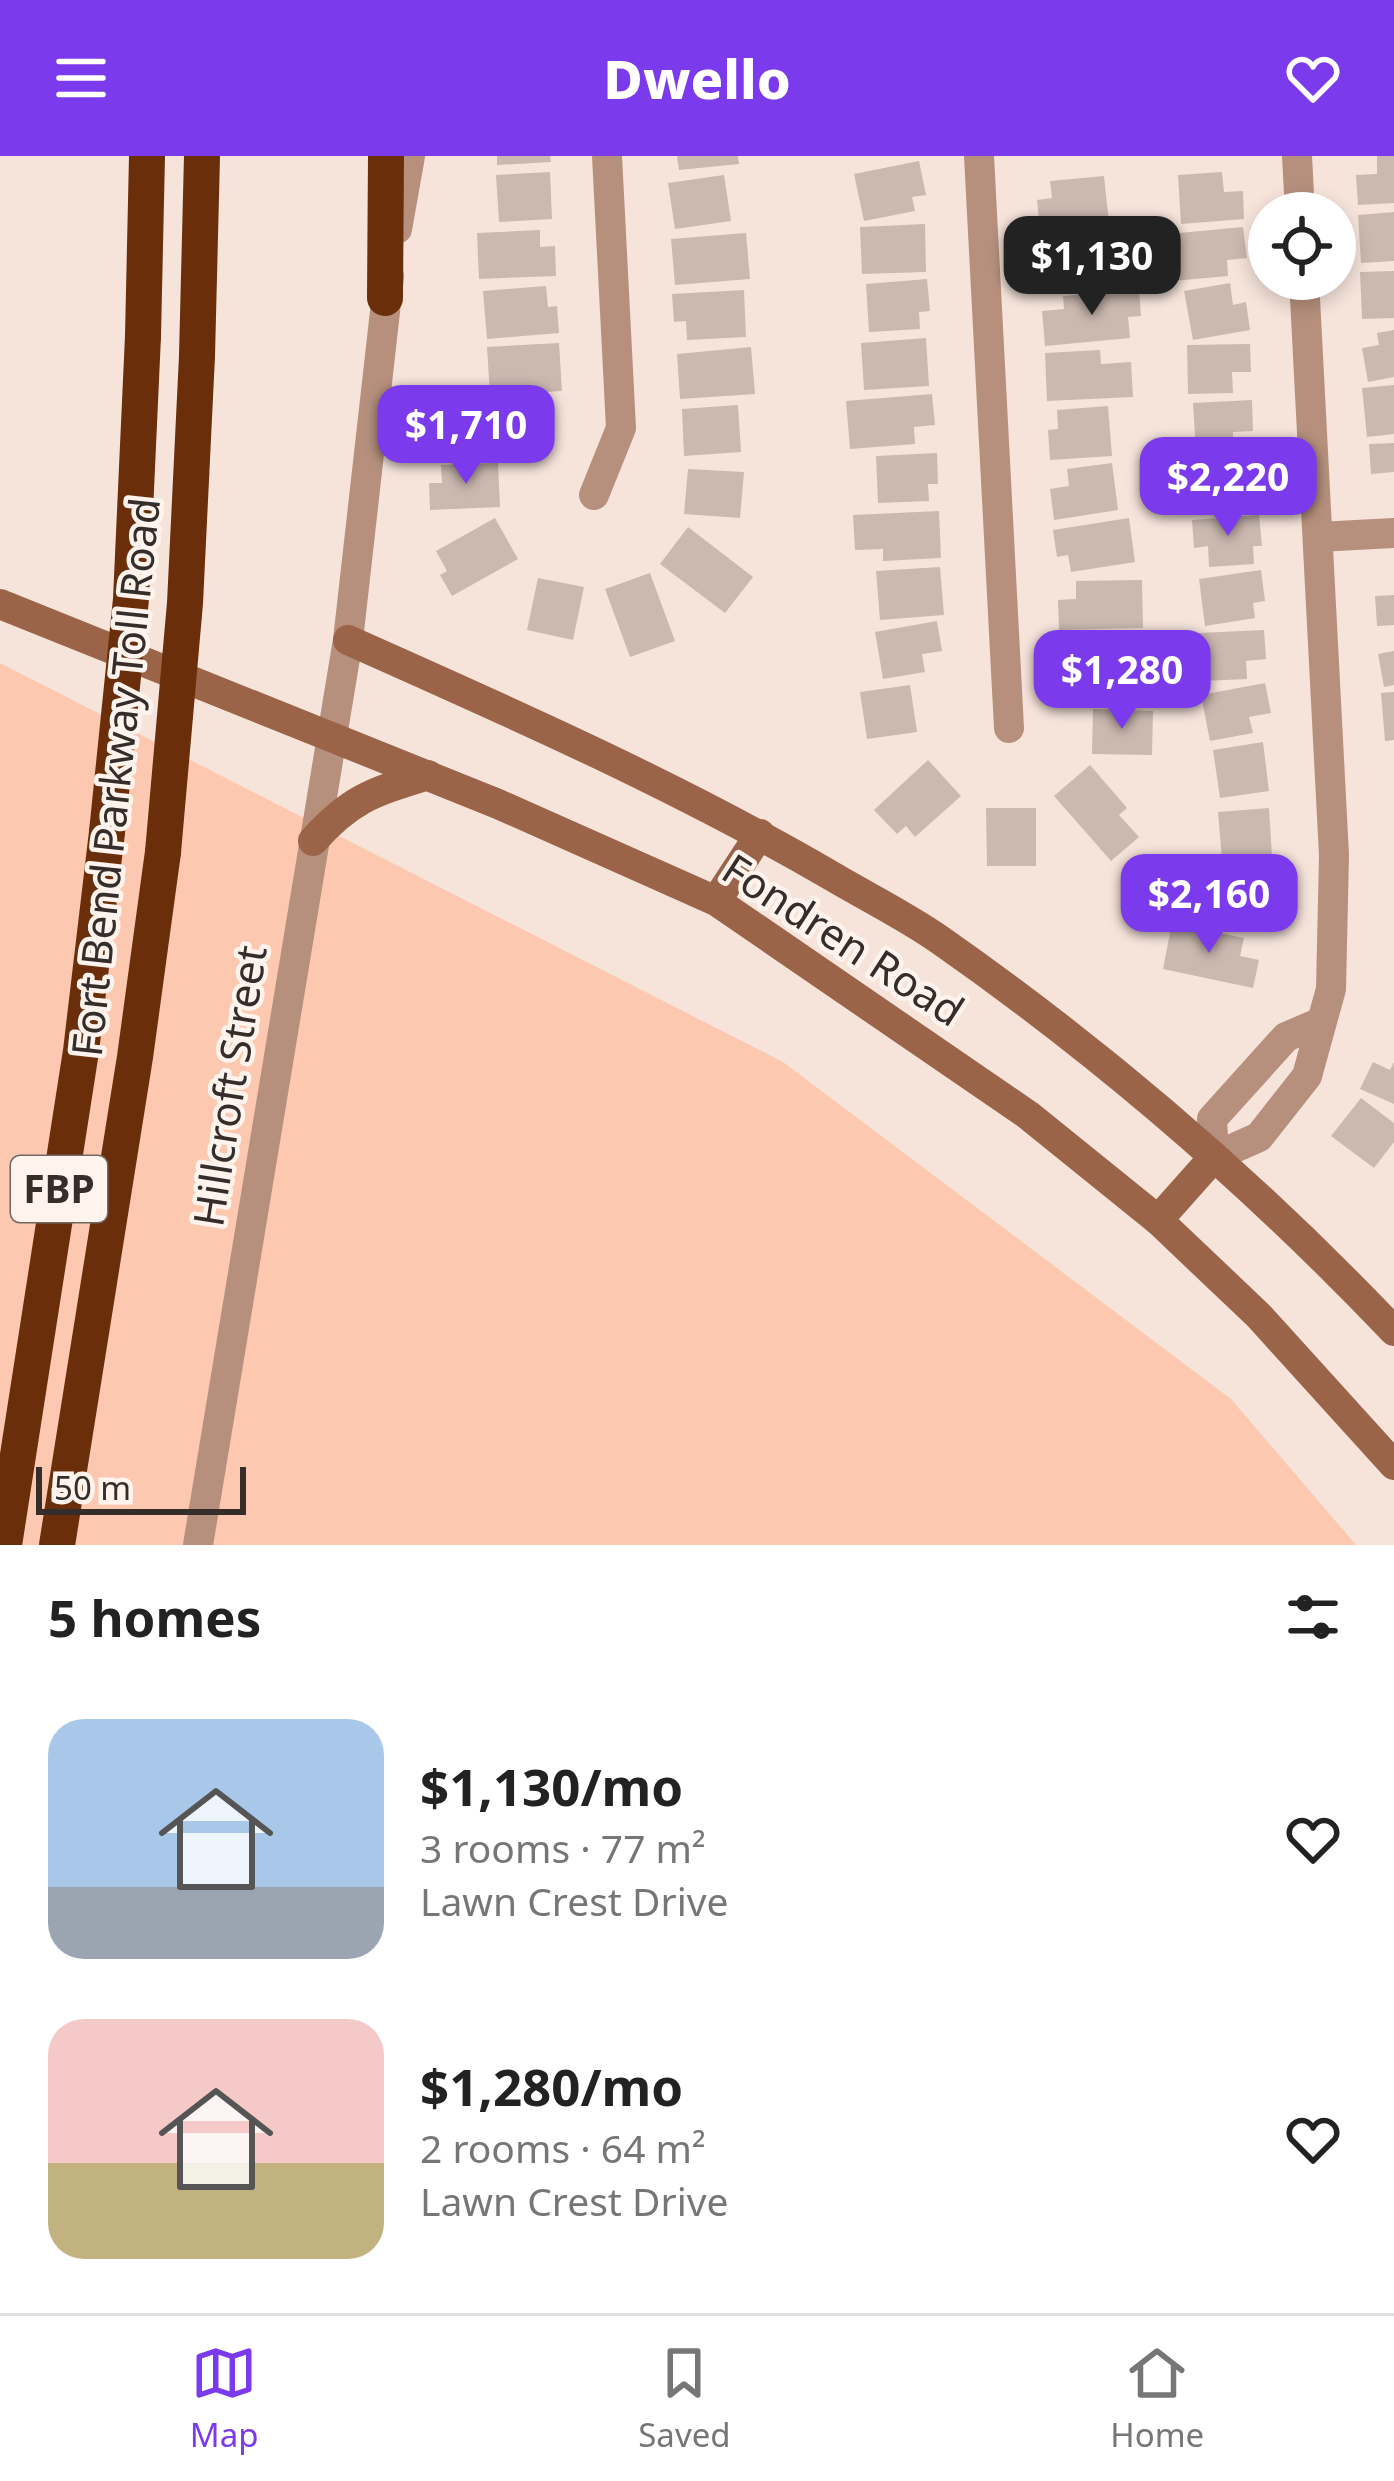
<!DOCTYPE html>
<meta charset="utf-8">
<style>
body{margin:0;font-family:"Noto Sans",sans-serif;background:#f2f2f2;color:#222;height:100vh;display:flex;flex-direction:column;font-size:45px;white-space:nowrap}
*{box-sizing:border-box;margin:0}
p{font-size:39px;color:#767676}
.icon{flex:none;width:66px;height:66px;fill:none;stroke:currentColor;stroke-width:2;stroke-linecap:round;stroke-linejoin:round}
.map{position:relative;height:1389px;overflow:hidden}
.details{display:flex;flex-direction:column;background:#fff;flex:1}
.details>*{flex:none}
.tools{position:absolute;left:1248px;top:36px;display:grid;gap:24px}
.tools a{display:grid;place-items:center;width:108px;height:108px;border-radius:50%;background:#fff;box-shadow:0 6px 18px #0003;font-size:60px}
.scale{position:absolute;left:36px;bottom:30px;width:210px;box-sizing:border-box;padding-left:12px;border:6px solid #342d2a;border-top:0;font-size:33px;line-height:42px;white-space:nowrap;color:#342d2a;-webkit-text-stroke:9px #fef3ed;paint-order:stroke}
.price{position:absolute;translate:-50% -102px;padding:0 27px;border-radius:24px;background:#7c3aed;color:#fff;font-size:39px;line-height:78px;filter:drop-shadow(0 3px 6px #0008)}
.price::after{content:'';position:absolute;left:50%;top:72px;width:36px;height:27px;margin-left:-18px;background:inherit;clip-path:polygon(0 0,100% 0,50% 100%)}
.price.active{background:#222;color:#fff}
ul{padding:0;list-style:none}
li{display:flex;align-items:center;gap:36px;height:300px;padding:0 48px}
li span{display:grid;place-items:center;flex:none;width:336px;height:240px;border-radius:36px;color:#555}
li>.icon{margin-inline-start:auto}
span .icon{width:144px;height:144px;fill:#fffc;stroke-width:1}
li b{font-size:51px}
h2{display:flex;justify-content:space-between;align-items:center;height:144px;padding:0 48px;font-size:51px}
header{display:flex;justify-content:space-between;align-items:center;height:156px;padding:0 48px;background:#7c3aed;color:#fff;font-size:54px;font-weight:800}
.dock{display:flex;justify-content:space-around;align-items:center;height:168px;border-top:3px solid #e0e0e0;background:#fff;font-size:33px;color:#767676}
.dock a{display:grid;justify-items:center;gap:6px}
.dock .active{color:#7c3aed}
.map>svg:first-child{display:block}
.green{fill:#fcc9b0}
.building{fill:#cbb9b0}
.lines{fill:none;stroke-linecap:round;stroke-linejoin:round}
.minor{stroke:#b6907d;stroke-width:30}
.tertiary{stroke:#b6907d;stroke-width:30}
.secondary{stroke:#9b6449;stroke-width:30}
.motorway{stroke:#6a2f0a;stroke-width:36}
.motorway-bridge{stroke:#6a2f0a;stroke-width:36}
.labels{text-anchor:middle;stroke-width:9;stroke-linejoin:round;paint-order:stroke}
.shield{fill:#fef3ed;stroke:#716864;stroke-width:3}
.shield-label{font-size:39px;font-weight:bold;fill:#342d2a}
.street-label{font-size:42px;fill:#342d2a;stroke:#fef3ed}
</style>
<header><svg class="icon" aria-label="menu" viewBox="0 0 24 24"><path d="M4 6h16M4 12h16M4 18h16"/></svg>Dwello<svg class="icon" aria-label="heart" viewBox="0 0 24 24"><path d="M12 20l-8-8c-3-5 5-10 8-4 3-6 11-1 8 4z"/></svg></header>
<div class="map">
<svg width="1394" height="1389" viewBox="0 0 1394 1389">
<rect width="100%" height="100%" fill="#f6e4db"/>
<!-- green -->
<polygon class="green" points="0,507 783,906 1231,1243 1356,1389 0,1389"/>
<!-- building -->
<g class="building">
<polygon points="497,0 550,0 551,6 497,9"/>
<polygon points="677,0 738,0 739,8 679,14"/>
<polygon points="1377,0 1394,0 1394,47 1358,49 1356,19 1377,18"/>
<polygon points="919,5 926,39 912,41 915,55 864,65 854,18"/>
<polygon points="550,16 552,63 499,66 496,19"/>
<polygon points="1222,16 1224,36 1243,35 1244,63 1181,68 1178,19"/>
<polygon points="724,19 731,65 675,73 668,27"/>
<polygon points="1104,20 1109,67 1040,74 1037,44 1052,42 1050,25"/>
<polygon points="1394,56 1394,105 1361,107 1358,59"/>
<polygon points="925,68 926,116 862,118 860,71"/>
<polygon points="1243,71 1247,102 1227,104 1228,120 1151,127 1149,104 1161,103 1158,79"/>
<polygon points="540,74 540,91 555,90 556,120 479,123 477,77"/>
<polygon points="746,77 750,123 675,129 671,83"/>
<polygon points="1093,77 1097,94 1123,90 1129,120 1046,136 1037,87"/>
<polygon points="1394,115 1394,162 1362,163 1360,116"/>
<polygon points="927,123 930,155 919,156 920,173 869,176 866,128"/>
<polygon points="1230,127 1233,149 1246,146 1250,174 1193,184 1184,135"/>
<polygon points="546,130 548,151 557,150 559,177 487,183 483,135"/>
<polygon points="744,134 746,181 687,184 686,165 674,166 672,138"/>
<polygon points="1139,134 1141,160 1128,161 1130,182 1045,190 1042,155 1064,153 1063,140"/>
<polygon points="1394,174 1394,221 1368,226 1362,192 1379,189 1377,177"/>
<polygon points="926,182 929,230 864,234 861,187"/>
<polygon points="559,187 562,235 490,239 487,191"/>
<polygon points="1250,188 1251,216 1232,216 1233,237 1188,238 1187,189"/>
<polygon points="751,191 755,238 680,243 677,198"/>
<polygon points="1100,194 1101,208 1131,206 1133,241 1047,245 1045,197"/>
<polygon points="1394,229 1394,278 1367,281 1362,232"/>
<polygon points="932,238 935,269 914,271 915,288 850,293 846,245"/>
<polygon points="1252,244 1253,275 1233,276 1233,294 1196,297 1193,247"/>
<polygon points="513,247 516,294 464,297 461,251"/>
<polygon points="738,249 741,296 684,300 682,253"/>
<polygon points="1108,250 1112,300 1050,304 1048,274 1058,273 1057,254"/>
<polygon points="1394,287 1394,316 1371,318 1369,288"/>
<polygon points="937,297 938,328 928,328 929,345 878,347 876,300"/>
<polygon points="1257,302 1258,330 1238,331 1239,351 1195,353 1192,305"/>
<polygon points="498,307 500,351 430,354 429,327 442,327 441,309"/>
<polygon points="1112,307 1118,354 1054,364 1050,333 1069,330 1067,313"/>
<polygon points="688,313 744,316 740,362 684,358"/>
<polygon points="939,355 941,402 883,405 883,393 855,394 853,359"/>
<polygon points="1259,359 1262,390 1253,390 1254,408 1209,411 1208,390 1194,392 1192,364"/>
<polygon points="495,362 518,403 452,440 440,419 447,415 436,395"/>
<polygon points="1129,362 1135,406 1071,416 1068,399 1057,401 1053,374"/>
<polygon points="688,371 753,421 725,457 660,408"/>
<polygon points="940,411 944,459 880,464 876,415"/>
<polygon points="1261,414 1265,445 1253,447 1255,462 1205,470 1199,423"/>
<polygon points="650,417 675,485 630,501 605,433"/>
<polygon points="538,422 584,431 573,484 527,474"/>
<polygon points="1142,424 1143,472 1059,474 1058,444 1076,443 1076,425"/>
<polygon points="1394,439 1394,469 1377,470 1375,440"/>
<polygon points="937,465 942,495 922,498 925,516 883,523 875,476"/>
<polygon points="1264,474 1266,503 1246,505 1247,523 1180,526 1177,478"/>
<polygon points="1143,480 1144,529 1093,531 1092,481"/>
<polygon points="1394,495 1394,529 1384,531 1378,498"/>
<polygon points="1265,527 1271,557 1249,561 1253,577 1210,585 1201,539"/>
<polygon points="910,529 917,576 867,583 860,536"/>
<polygon points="1394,536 1394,584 1385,585 1381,537"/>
<polygon points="1093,553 1153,555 1152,599 1092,598"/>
<polygon points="1263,586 1269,635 1220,642 1213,594"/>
<polygon points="928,604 961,640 915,681 906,670 897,678 874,654"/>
<polygon points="1090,609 1127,652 1119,659 1139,681 1111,705 1054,640"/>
<polygon points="986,652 1036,652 1036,710 987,710"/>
<polygon points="1269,652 1272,700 1222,704 1218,656"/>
<polygon points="1191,713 1277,726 1271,758 1251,754 1248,769 1184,759"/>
<polygon points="1172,767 1244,782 1240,800 1259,804 1253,832 1163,813"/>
<polygon points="1373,906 1390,914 1394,906 1394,948 1360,933"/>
<polygon points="1361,942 1394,967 1394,986 1374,1012 1331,980"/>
</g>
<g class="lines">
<!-- minor -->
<g class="minor">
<polyline points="979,0 1009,572"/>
<polyline points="1297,0 1300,57"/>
<polyline points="1304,123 1334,699 1331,833 1307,920 1259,981 1214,1001 1212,963 1286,881 1321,866"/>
<polyline points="594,339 621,272 607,0"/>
<polyline points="1318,381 1394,377"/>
</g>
<!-- tertiary -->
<g class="tertiary">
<polyline points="397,73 410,0"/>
<polyline points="198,1389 348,484 389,120"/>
</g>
<!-- secondary -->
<g class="secondary">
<polyline points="0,448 498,648 716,745 1028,959 1158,1064 1259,1160 1394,1309"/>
<path d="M348,484C512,557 675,629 830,719C867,741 906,760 940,784C1103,898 1257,1031 1394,1175"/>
<path d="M313,685C351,642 374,636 428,619"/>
<polyline points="716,745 760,678"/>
<polyline points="1158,1064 1214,1001"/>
</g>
<!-- motorway -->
<g class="motorway">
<polyline points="385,142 386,0"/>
<polyline points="143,180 147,0"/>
<polyline points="197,200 202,0"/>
<polyline points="4,1389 81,895 107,676"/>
<polyline points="57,1389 135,901 163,696"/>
</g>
<!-- motorway-bridge -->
<g class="motorway-bridge">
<polyline points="107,676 131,443 143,180"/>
<polyline points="163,696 185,447 197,200"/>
</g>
</g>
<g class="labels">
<!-- shield labels -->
<rect class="shield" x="11" y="1000" width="96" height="66" rx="9"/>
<g class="shield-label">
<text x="59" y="1047">FBP</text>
</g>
<!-- street labels -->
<g class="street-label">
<text transform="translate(116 621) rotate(-84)" y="15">Fort Bend Parkway Toll Road</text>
<text transform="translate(843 784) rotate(33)" y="15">Fondren Road</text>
<text transform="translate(230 930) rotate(-81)" y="15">Hillcroft Street</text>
</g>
</g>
</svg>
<div class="tools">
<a><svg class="icon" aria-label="locate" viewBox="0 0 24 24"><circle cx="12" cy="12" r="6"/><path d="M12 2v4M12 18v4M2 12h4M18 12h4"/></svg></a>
</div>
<div class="scale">50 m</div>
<b class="price active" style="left:1092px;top:162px">$1,130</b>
<b class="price" style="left:466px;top:331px">$1,710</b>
<b class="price" style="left:1228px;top:383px">$2,220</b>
<b class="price" style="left:1122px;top:576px">$1,280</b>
<b class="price" style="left:1209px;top:800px">$2,160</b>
</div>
<section class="details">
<h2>5 homes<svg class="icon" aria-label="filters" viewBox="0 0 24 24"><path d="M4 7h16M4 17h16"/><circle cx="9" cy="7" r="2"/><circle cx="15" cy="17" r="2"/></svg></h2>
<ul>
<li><span style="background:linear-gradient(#a9c7e8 70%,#9aa5b1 0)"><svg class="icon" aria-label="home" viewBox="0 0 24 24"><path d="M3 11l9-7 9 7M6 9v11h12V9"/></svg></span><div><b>$1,130/mo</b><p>3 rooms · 77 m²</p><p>Lawn Crest Drive</p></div><svg class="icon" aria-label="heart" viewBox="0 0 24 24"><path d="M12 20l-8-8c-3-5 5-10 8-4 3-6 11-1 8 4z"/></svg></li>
<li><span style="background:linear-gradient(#f6c9c9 60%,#c2b280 0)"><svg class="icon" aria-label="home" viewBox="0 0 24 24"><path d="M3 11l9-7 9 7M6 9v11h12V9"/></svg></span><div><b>$1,280/mo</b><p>2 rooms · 64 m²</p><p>Lawn Crest Drive</p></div><svg class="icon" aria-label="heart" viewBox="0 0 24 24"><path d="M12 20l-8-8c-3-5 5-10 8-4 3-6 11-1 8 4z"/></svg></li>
</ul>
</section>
<nav class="dock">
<a class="active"><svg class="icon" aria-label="map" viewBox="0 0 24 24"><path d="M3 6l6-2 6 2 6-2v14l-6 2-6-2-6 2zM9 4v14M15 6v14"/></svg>Map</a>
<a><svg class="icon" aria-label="saved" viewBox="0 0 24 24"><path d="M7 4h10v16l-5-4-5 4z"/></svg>Saved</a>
<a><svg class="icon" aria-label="home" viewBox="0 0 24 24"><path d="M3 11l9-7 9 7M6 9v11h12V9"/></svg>Home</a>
</nav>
